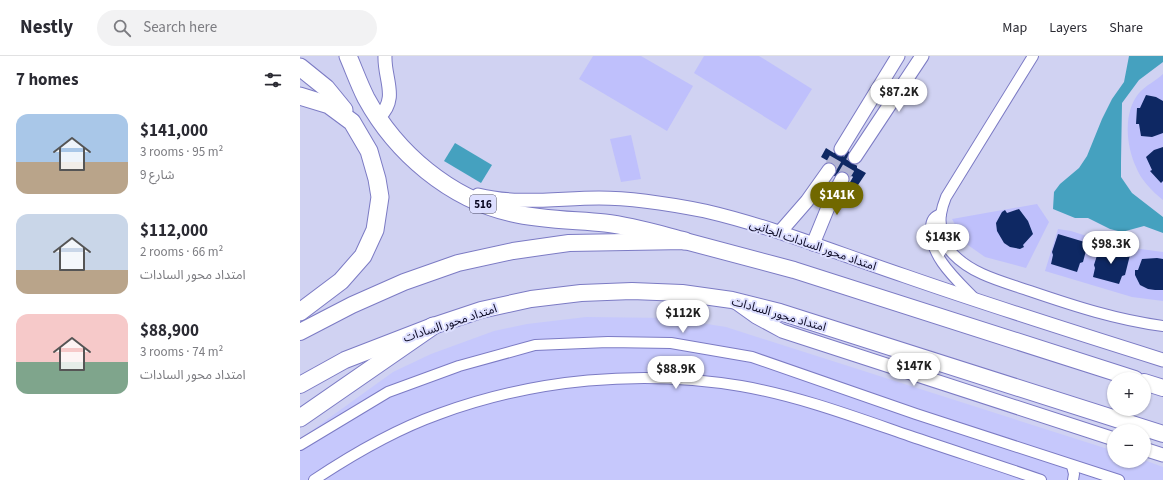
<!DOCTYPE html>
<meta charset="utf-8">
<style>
body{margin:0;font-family:"Source Sans 3","Noto Sans Arabic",sans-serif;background:#f2f2f3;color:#2b2b33;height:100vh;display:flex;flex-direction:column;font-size:15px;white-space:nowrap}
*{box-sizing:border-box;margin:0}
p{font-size:13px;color:#7c7c81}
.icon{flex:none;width:22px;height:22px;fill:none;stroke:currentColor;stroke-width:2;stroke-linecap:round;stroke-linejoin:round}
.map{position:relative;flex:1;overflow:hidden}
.sheet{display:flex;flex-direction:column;background:#fff;width:300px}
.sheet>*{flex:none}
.controls{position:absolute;left:807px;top:316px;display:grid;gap:8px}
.controls a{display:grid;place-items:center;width:44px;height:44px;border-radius:50%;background:#fff;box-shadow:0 1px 3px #0004;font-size:20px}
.price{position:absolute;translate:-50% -34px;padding:0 9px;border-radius:14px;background:#fff;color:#222;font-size:13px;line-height:26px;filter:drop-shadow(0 1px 2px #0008)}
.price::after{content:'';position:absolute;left:50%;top:24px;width:12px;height:9px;margin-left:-6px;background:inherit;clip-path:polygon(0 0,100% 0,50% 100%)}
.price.active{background:#716800;color:#fff}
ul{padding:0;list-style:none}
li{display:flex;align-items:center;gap:12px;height:100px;padding:0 16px}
li span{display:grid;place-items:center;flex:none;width:112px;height:80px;border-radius:12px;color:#555}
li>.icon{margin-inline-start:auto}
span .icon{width:48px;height:48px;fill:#fffc;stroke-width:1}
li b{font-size:17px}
h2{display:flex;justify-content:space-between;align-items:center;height:48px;padding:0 16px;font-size:17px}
header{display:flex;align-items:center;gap:24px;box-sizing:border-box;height:56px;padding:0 20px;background:#fff;border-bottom:1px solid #e1e1e2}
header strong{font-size:19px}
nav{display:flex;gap:22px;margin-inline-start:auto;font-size:14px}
.search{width:280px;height:36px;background:#f2f2f3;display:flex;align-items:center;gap:10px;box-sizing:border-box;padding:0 14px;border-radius:22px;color:#7c7c81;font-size:15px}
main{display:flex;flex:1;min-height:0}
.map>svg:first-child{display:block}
.built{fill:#c6c8fc}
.green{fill:#bfc0fc}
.water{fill:#45a1bf}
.building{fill:#0e2863}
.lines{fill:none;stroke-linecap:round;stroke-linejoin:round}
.tertiary-tunnel{stroke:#b2b4d3;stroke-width:13;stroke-dasharray:13 6;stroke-linecap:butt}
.minor-casing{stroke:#7c7bc4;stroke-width:12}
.tertiary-casing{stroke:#7c7bc4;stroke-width:15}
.primary-casing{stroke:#7c7bc4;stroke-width:18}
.trunk-casing{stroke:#7c7bc4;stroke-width:19}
.minor{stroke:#fff;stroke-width:10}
.tertiary{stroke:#fff;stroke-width:13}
.primary{stroke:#fff;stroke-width:16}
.trunk{stroke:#fff;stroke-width:17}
.labels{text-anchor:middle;stroke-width:4;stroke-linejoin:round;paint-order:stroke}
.shield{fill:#dddfff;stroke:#494865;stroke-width:1}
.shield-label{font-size:11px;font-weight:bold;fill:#0a0823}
.street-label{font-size:12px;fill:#0a0823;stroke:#dddfff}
</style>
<header>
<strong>Nestly</strong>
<div class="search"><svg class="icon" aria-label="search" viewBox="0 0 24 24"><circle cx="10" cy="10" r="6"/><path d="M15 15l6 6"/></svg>Search here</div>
<nav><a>Map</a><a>Layers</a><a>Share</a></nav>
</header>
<main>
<section class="sheet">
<h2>7 homes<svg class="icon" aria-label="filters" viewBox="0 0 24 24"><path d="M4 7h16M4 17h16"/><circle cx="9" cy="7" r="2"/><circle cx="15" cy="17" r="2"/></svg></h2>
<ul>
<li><span style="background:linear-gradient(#a9c7e8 60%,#b9a48a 0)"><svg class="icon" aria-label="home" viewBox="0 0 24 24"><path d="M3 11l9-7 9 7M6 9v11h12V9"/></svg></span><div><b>$141,000</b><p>3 rooms · 95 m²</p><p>شارع 9</p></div></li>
<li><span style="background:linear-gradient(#c9d6e8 70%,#b9a48a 0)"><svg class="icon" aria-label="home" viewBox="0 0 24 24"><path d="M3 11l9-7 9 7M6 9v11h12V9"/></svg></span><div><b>$112,000</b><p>2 rooms · 66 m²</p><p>امتداد محور السادات</p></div></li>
<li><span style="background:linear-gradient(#f6c9c9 60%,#7fa58c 0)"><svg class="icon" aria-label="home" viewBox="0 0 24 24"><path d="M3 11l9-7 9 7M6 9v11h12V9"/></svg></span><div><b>$88,900</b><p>3 rooms · 74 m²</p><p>امتداد محور السادات</p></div></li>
</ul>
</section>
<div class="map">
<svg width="863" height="424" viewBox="0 0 863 424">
<rect width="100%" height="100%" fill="#d0d2f2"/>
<!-- built -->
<polygon class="built" points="286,261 369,262 426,271 814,395 814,405 844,404 863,411 863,424 0,424 0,383 93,316 131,298 194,275 227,268"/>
<!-- green -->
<g class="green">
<polygon points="293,0 341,0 393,30 367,75 279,23"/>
<polygon points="404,0 459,0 512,33 486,74 394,17"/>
<path d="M863,18V144C852,135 841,124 836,111C826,89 823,56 839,37C846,29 856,25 863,18Z"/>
<polygon points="331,79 341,123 321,126 310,83"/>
<polygon points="737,148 749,166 726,212 685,201 665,187 652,163"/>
<polygon points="758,173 771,175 818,190 863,196 863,245 832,241 745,215"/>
</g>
<!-- water -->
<g class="water">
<polygon points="829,0 863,0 863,6 839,24 822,47 821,106 821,121 832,137 863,161 863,177 844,170 822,176 810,173 788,162 775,162 753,153 754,136 760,128 779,112 787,100 802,63 812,43 824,26"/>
<polygon points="155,87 192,109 181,127 144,105"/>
</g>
<!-- building -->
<g class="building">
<polygon points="846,39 856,41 863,45 863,77 852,81 841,80 839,68 836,68 837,52 840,52"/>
<polygon points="863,91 863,125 861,127 850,115 852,114 846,101 854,94"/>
<polygon points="526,92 534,97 536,95 546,94 553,98 557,104 557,112 566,117 556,132 549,128 553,121 552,120 545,123 538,122 531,118 528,108 528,105 521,101"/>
<polygon points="719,153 728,165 733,178 723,189 724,191 720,193 710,191 704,187 697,175 696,167 702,156 705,154 707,157"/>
<polygon points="758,178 788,187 783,206 780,207 777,216 751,208 753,199 752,196"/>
<polygon points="800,190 830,199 825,219 822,220 819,228 793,221 795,212 794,209"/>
<polygon points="857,202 863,203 863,234 855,234 848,233 840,229 835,219 835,214 838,214 842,203"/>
</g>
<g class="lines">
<!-- tertiary-tunnel -->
<g class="tertiary-tunnel">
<polyline points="529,114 541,93"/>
<polyline points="542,123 555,101"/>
</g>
<!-- minor casing -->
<g class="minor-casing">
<g id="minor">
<path d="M733,0L646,141C644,146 642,152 641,158C639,171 644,189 653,198C673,219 704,226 730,235C774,250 817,264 863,270"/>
<path d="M641,158C634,160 631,164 631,172C629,201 658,225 676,244"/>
<polyline points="0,389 88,336 159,310 235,289 308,286 371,287 452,301 616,358 819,424"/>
<polyline points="772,410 774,418 773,424"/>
<path d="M14,424C53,398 94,374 139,358C234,323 341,313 441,330C499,340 555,361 610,380C654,395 698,409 741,424"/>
</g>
</g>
<!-- tertiary casing -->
<g class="tertiary-casing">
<g id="tertiary">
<path d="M79,61C99,42 84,23 85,0"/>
<polyline points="541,93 598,0"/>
<polyline points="555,101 622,0"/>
<path d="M178,139C218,149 259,142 299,142C335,142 370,148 405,155C474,171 539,198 605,220C691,250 777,277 863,304"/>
<polyline points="480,176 507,145 529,114"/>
<polyline points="513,188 531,144 542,123"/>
<polyline points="435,246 456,261 482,275 814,383"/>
<polyline points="844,393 863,399"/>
</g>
</g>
<!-- primary casing -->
<g class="primary-casing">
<g id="primary">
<polyline points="0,276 52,249 104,226 158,207 213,195 269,187 385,185 494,214 835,323"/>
<polyline points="844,326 863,332"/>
<polyline points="0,329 45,304 133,270 181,254 231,243 281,237 332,235 382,237 432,244 480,256 863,378"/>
</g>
</g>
<!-- trunk casing -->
<g class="trunk-casing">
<g id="trunk">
<path d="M48,0C54,14 59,28 66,42C96,97 150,143 212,157C242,164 274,164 305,167C332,170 358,178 385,185"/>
<polyline points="0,11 26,32 44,54"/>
<polyline points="0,40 29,49 52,66 69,95 77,123 80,141 75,174 63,200 41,225 0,256"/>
<polyline points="0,362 133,270"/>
</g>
</g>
<!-- minor -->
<use href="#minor" class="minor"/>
<!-- tertiary -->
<use href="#tertiary" class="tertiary"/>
<!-- primary -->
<use href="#primary" class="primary"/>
<!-- trunk -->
<use href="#trunk" class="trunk"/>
</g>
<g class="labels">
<!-- shield labels -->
<rect class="shield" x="170" y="139" width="26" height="18" rx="3"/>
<g class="shield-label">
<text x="183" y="152">516</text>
</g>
<!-- street labels -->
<g class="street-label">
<text transform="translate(513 189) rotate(19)" y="4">امتداد محور السادات الجانبى</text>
<text transform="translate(479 258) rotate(16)" y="4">امتداد محور السادات</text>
<text transform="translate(150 267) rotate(-18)" y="4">امتداد محور السادات</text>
</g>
</g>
</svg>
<div class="controls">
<a>+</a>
<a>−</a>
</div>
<b class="price" style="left:599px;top:57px">$87.2K</b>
<b class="price active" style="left:537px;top:160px">$141K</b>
<b class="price" style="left:643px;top:202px">$143K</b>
<b class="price" style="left:811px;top:209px">$98.3K</b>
<b class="price" style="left:383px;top:278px">$112K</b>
<b class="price" style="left:614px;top:331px">$147K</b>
<b class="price" style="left:376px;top:334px">$88.9K</b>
</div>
</main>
